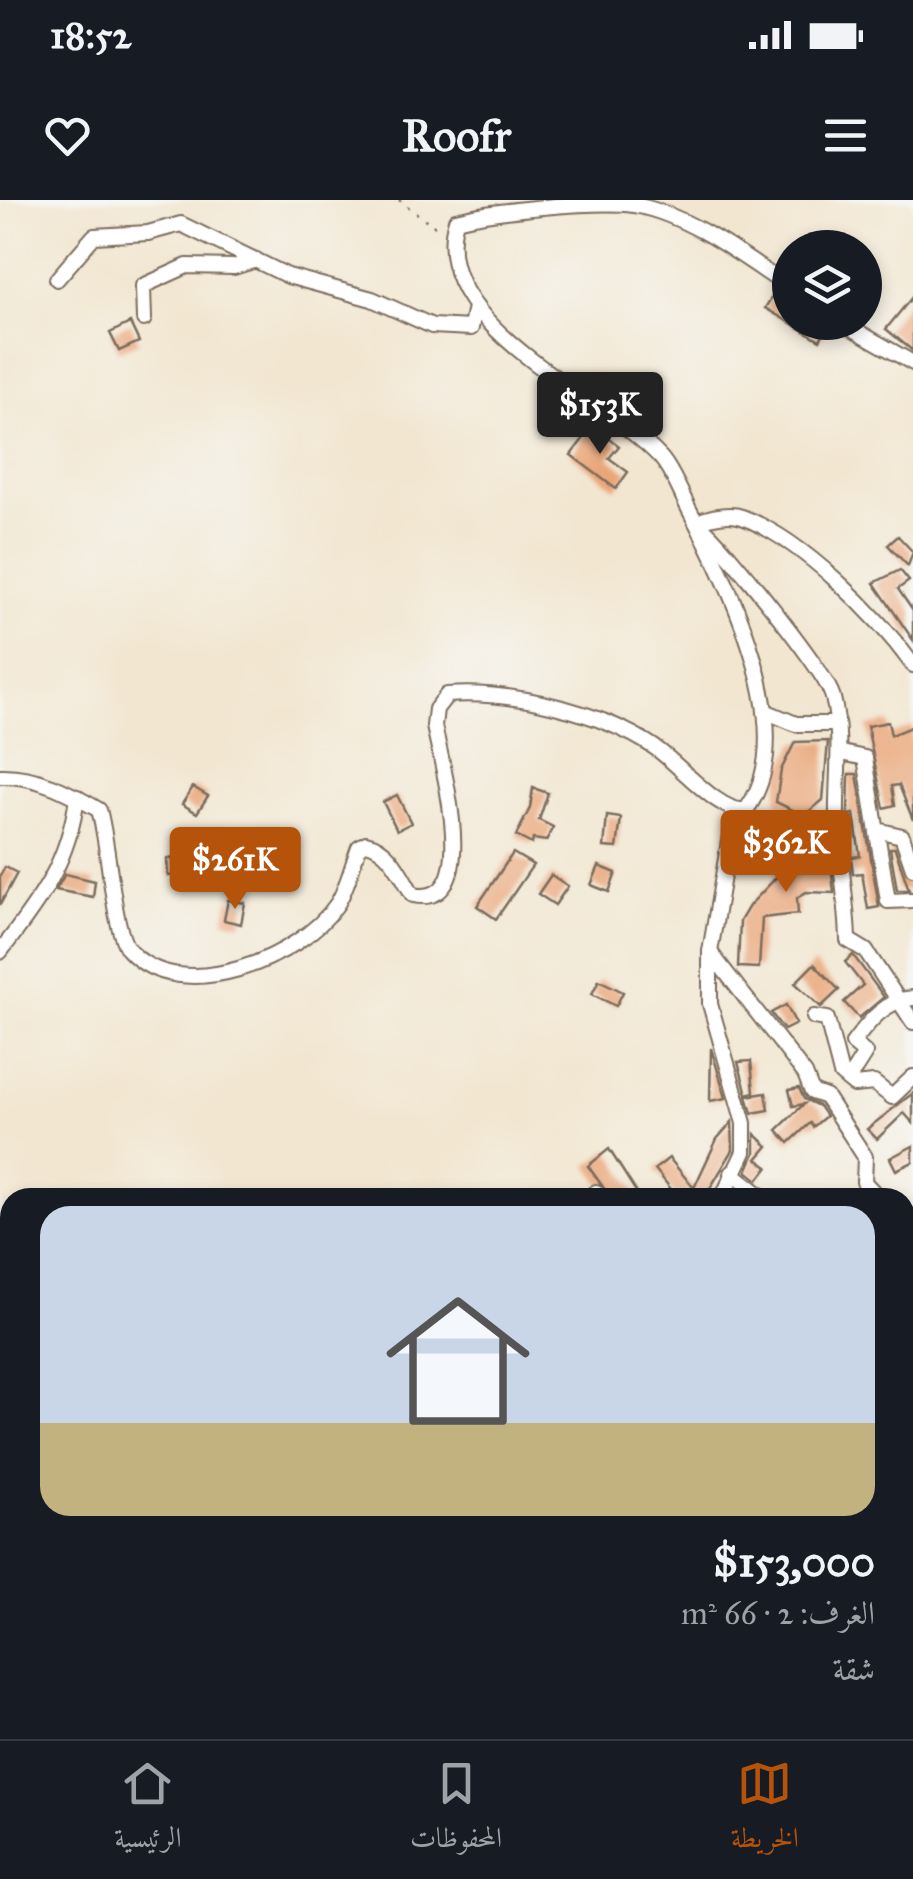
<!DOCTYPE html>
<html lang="ar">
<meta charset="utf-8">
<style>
body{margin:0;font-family:"IM FELL Great Primer",Amiri,serif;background:#20242c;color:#f1f3f6;direction:rtl;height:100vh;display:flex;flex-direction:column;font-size:38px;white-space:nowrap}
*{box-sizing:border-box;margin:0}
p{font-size:32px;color:#9ea1a6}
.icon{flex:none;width:55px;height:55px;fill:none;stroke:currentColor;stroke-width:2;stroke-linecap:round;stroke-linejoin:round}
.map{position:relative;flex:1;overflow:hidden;direction:ltr}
.drawer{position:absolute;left:0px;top:988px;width:915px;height:552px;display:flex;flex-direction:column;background:#171b24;border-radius:30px 30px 0 0;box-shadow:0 5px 15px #0003;direction:rtl}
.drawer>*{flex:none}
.controls{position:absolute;left:772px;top:30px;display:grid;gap:20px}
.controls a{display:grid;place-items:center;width:110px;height:110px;border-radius:50%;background:#171b24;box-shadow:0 5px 15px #0003;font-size:50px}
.price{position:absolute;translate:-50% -85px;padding:0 22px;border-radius:10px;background:#b45309;color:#fff;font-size:32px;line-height:65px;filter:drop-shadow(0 2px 5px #0008)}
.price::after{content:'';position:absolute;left:50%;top:60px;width:30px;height:22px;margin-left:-15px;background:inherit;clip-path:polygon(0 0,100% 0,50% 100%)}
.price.active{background:#222;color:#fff}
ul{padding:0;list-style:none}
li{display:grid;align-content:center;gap:20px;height:530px;padding:0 40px}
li+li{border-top:2px solid #363941}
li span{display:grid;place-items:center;height:310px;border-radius:30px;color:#555}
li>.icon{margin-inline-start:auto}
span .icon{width:180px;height:180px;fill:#fffc;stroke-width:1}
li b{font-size:42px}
.status{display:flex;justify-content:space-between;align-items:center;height:70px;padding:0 50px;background:#171b24;direction:ltr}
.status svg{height:28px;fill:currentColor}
header{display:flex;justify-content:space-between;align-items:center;height:130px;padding:0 40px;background:#171b24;font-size:45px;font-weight:800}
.menu{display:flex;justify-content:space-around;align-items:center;height:140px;border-top:2px solid #363941;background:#171b24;font-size:28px;color:#9ea1a6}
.menu a{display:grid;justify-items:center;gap:5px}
.menu .active{color:#b45309}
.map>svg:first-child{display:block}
.building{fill:#eaa678}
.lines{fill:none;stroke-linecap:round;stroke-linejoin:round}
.minor-casing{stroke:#7b6c5c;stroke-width:18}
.major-casing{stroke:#7b6c5c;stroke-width:21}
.path{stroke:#7b6c5c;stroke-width:2.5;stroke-dasharray:2.5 8;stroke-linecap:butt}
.minor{stroke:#fff;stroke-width:14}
.major{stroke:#f9bf6d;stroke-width:18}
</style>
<div class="status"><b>18:52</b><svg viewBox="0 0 49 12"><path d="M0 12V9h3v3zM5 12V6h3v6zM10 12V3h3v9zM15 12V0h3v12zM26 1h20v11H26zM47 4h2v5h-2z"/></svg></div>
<header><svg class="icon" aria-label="menu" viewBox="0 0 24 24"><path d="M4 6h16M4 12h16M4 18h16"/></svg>Roofr<svg class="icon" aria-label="heart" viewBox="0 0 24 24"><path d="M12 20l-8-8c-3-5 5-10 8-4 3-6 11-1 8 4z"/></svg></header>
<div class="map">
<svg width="913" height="1539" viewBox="0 0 913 1539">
<rect width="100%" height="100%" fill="#f6f6f2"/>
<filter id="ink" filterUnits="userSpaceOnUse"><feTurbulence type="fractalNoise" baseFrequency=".01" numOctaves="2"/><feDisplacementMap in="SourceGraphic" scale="20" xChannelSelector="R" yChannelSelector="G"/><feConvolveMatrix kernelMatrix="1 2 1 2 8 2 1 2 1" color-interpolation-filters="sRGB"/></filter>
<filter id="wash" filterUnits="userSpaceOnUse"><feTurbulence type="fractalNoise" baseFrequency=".0048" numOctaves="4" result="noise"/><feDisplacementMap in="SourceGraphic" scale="40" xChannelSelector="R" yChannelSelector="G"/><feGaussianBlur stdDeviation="2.25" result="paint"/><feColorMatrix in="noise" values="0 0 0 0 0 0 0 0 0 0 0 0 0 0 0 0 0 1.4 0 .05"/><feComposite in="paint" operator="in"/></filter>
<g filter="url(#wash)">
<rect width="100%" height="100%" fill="#f2e6d0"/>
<g id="blocks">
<!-- building -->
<g class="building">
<polygon points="773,95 790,106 790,122 818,122 827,127 820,140 765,108"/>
<polygon points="913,96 913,151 886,129"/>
<polygon points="130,123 139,142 119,151 110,133"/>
<polygon points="593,226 619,246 609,258 628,272 616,289 571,255"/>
<polygon points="898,336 913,352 908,366 888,345"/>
<polygon points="900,370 909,381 898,389 913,411 913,440 874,383"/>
<polygon points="888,522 891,535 913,526 913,620 899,585 892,586 895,605 884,608 867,526"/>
<polygon points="828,541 823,600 797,621 797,612 776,602 781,570 795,542"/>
<polygon points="849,574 857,574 879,707 868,709 862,673 853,674 851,657 860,656 854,614 848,615"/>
<polygon points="193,587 208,596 197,613 182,604"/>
<polygon points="533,588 548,593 539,620 553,627 546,641 533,639 532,644 516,636 530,608"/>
<polygon points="397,595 411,623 397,630 383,602"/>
<polygon points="607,616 621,618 617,648 604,647"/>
<polygon points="827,624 834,693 806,692 797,698 798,714 762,718 759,768 738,767 740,721 749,706"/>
<polygon points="237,638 257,640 255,663 234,660"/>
<polygon points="890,648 895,648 909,690 897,690"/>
<polygon points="513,653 533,665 496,719 477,706"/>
<polygon points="191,657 192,674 168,676 167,659"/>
<polygon points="599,666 616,673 609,692 591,685"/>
<polygon points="5,667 17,673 0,705 0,676"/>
<polygon points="65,674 95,681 93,697 56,690"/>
<polygon points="551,675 568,686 555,705 538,694"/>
<polygon points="228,700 245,703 241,724 224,720"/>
<polygon points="853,755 884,797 859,818 844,802 863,785 845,762"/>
<polygon points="814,764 839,790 821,807 795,783"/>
<polygon points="599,780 623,792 616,806 592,794"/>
<polygon points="786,805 796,824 784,830 771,813"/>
<polygon points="711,848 726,898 710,901"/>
<polygon points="751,861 754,892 747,894 738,862"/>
<polygon points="799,888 804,899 819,906 826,916 813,927 810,923 789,943 777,930 804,904 793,906 789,890"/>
<polygon points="766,893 769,910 752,913 747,896"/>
<polygon points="913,893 913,923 904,913 877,939 867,929"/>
<polygon points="732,922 733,950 709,990 712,998 678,998 655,969 669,958 694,988 717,939"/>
<polygon points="755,934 768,946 757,959 768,967 758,980 747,971 755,953"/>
<polygon points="913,946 913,962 896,970 890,958"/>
<polygon points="609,949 640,998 611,998 588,966"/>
<polygon points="0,1426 10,1433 10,1456 0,1470"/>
</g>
</g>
</g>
<g filter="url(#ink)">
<use href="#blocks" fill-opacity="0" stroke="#7b6c5c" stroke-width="2.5"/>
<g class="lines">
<!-- minor casing -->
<g class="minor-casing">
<g id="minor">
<polyline points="57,79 94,36 148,33 181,24 288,76 372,99 432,126 471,128 475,106"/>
<polyline points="144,119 143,86 187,66 234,67 256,60"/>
<polyline points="841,122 913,163"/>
<path d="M696,322C710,317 728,312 742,317C803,340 876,414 913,465"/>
<path d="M704,329C728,351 827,472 833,498C843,539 836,577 837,619C839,660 847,699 848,740L866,751L913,822"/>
<polyline points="765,511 796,524 836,524"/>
<polyline points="842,553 865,558 888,701 913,700"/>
<path d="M0,576C37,575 68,592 99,610C109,643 113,733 129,750C180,808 301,758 337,704C347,689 352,665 359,647L366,643C390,648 401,675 413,695C484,710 441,562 434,526L436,509L447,495C510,490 602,512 654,547C680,564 719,614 746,610C803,534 729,384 690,311C681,294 673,272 661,258C602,194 425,126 456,20C495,10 595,0 634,5C690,15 743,57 790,88"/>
<polyline points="877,630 902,636 913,668"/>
<path d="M0,752C39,702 69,662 77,597"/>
<polyline points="710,752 805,874 812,892 826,897 865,957 864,982 879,998"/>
<polyline points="814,817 827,819 841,874 854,885 874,883 892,897 913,877"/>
<path d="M848,880L865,853L853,843C869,821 886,800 913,798"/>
<polyline points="732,973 764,998"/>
<polyline points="590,998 596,992 600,998"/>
<polyline points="722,998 744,952 744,923 710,804 710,752 734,612"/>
<polyline points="905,1018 905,1021"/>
<polyline points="905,1163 913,1159"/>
<polyline points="905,1213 913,1208"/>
<polyline points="905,1364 913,1359"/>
<polyline points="905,1407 913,1401"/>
<polyline points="905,1451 913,1447"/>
<polyline points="905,1489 913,1486"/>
<polyline points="67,1539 72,1530"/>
<polyline points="158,1539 165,1530"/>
<polyline points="353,1539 359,1530"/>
<polyline points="643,1539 648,1530"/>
<polyline points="689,1539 698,1530"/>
<polyline points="750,1539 761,1530"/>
<polyline points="828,1539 840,1530"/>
</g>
</g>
<!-- major casing -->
<g class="major-casing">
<g id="major">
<polyline points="905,1313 913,1309"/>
<polyline points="438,1530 462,1530"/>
<polyline points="284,1539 294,1530"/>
</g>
</g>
<!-- path -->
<polyline class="path" points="399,0 441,31"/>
<!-- minor -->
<use href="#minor" class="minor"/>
<!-- major -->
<use href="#major" class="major"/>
</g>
</g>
</svg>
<div class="controls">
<a><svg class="icon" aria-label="layers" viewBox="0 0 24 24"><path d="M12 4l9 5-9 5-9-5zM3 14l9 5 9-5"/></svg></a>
</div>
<b class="price active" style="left:600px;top:257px">$153K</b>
<b class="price" style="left:786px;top:695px">$362K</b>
<b class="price" style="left:235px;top:712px">$261K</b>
<section class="drawer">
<ul>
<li><span style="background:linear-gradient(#c9d6e8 70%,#c2b280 0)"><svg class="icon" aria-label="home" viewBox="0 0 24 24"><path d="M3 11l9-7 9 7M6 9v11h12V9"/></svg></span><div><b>$153,000</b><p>الغرف: 2 · 66 m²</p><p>شقة</p></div></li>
</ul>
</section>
</div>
<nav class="menu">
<a class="active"><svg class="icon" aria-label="map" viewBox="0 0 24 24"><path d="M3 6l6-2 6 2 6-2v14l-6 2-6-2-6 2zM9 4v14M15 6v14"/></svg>الخريطة</a>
<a><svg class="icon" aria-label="saved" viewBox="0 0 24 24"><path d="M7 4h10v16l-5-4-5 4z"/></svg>المحفوظات</a>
<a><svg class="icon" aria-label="home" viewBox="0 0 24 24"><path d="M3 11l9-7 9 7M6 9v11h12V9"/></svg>الرئيسية</a>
</nav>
